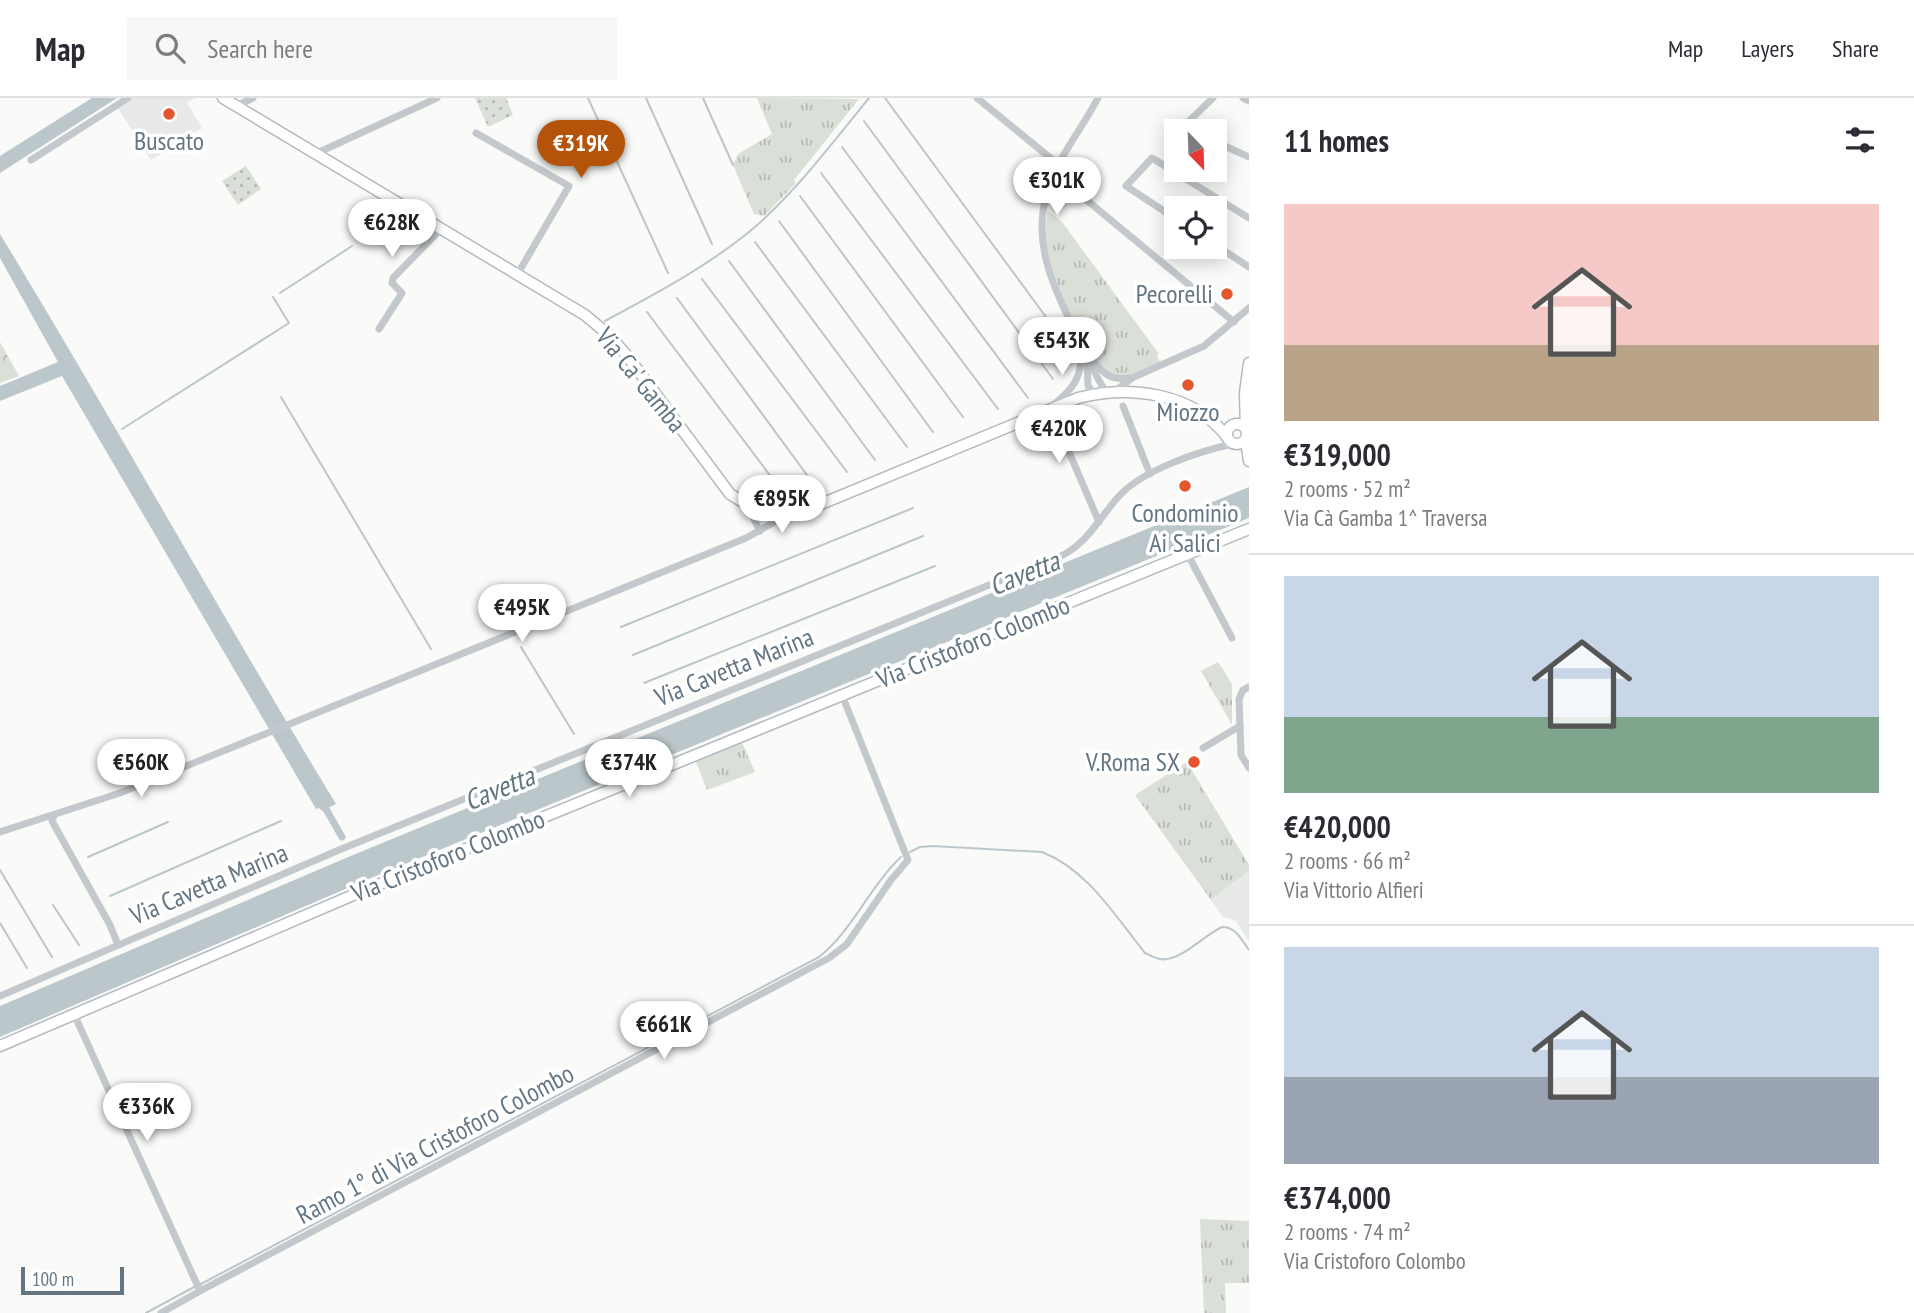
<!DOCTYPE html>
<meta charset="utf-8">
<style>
body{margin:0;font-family:"PT Sans Narrow",sans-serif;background:#f7f7f7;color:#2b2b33;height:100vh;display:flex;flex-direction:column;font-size:26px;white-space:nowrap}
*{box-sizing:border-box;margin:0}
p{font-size:23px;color:#7c7c81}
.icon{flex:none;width:38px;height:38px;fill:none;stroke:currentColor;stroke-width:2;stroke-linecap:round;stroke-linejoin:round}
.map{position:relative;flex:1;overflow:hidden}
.side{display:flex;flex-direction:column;background:#fff;width:665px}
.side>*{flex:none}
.needle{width:46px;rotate:157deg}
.buttons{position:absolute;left:1164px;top:21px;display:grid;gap:14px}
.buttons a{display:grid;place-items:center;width:63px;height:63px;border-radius:0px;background:#fff;box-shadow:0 4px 18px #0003;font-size:35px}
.scale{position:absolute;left:21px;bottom:18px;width:103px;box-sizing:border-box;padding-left:7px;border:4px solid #657683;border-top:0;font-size:19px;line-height:24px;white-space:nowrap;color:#657683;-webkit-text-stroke:5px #fff;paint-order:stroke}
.price{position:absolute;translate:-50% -60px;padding:0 16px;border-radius:24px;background:#fff;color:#222;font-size:23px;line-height:46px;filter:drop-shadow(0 2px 4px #0008)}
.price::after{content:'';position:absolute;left:50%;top:42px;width:21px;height:16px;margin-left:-10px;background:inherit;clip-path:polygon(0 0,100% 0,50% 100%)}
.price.active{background:#b45309;color:#fff}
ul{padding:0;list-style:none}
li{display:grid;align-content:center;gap:14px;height:371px;padding:0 35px}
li+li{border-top:2px solid #e1e1e2}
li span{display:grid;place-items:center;height:217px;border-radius:0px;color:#555}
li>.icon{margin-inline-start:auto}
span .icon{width:126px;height:126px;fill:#fffc;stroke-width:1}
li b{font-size:30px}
h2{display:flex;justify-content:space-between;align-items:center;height:84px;padding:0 35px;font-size:30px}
header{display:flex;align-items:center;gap:42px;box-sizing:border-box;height:98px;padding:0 35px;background:#fff;border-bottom:2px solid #e1e1e2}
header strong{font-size:33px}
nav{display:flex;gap:38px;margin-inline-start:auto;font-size:24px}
.search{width:490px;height:63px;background:#f7f7f7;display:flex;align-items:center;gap:18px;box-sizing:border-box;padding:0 24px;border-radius:0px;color:#7c7c81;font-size:26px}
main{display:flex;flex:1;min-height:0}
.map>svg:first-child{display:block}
.built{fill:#e8e9e9}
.grass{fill:url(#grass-tufts)}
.forest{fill:url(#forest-crowns)}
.garden{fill:url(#garden-dots)}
.water{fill:#bbc7cb}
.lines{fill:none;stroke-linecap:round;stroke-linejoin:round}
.stream{stroke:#bbc7cb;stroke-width:2}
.canal{stroke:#bbc7cb;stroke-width:7}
.secondary-casing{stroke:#b3babf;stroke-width:13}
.street{stroke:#c3c8cc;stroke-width:7}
.secondary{stroke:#fff;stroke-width:10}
.poi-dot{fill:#e4572e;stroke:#fff;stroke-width:2.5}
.labels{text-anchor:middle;stroke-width:7;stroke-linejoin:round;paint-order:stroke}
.poi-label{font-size:26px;fill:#657683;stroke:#fff}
.street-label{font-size:26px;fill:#657683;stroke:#fff}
.water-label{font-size:28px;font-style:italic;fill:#60757c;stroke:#fff}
</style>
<header>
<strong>Map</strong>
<div class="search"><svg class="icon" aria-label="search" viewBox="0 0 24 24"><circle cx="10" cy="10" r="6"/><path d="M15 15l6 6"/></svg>Search here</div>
<nav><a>Map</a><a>Layers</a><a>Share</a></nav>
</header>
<main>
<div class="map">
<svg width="1249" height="1215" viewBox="0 0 1249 1215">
<defs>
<pattern id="grass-tufts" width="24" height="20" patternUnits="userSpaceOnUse" patternTransform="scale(1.75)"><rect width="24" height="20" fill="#dadfd7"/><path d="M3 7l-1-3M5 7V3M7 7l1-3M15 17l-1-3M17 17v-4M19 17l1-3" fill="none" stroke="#b4b9b4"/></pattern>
<pattern id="forest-crowns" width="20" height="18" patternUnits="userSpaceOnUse" patternTransform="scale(1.75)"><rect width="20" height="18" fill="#dadfd7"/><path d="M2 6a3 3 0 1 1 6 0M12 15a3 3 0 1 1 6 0" fill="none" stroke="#b4b9b4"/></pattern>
<pattern id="garden-dots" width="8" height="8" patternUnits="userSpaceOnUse" patternTransform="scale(1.75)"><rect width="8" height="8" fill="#dadfd7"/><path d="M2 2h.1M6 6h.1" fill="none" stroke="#b4b9b4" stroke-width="1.8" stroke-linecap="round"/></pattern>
</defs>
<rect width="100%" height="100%" fill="#fafaf8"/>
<!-- built -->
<g class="built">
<polygon points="133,0 195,0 187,5 202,30 151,62 118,10"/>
<polygon points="1249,773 1249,844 1236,823 1222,818 1211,802"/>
</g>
<!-- grass -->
<g class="grass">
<polygon points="757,0 859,1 794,82 796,85 764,118 754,116 733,67 738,56 772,36"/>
<path d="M1047,112L1062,124L1159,256L1157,257L1160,264C1146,270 1129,282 1114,277C1089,270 1053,180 1048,155C1045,141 1046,126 1047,112Z"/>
<polygon points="1218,564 1232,586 1232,627 1201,573"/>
<polygon points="741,642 755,674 707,692 695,661"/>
<polygon points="1187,664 1249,767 1249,773 1211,802 1135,697"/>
<polygon points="1200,1121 1249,1123 1249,1185 1225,1185 1226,1215 1204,1215"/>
</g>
<!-- forest -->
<polygon class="forest" points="0,244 19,278 0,285"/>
<!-- garden -->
<g class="garden">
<polygon points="475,0 506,0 513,17 488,29"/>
<polygon points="246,68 261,91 238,107 222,83"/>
</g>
<!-- water -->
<g class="water">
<polygon points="92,0 117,0 0,75 0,58"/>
<path d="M0,136C115,325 221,517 336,706L322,713L319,710L316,711L62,278L0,303V288L58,264L0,160Z"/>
<polygon points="1249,389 1249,420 371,780 0,939 0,908 353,757"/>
</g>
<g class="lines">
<!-- stream -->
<g class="stream">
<polyline points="588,0 668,175"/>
<polyline points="646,0 712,146"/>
<polyline points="703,0 733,67"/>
<polyline points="885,0 1046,219"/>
<polyline points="864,23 1053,281"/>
<polyline points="842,49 1028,300"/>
<polyline points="821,75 998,311"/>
<polyline points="800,98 963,319"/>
<polyline points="779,123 933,334"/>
<polyline points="755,144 907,349"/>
<polyline points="729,163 875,362"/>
<polyline points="702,181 847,374"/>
<polyline points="280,195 352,148"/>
<polyline points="677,200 815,388"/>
<polyline points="647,214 781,392"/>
<path d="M605,223C657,195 710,167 755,129C798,91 833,44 869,0"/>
<polyline points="281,299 431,551"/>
<polyline points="122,331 289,225 273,199"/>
<polyline points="621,529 913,410"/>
<polyline points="521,549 574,636"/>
<polyline points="633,557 923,438"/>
<polyline points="644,585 935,468"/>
<path d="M910,754L920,749L933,748L1042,754C1088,772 1115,818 1145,855C1152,858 1159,863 1167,861C1184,859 1205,837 1222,829C1236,829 1241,841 1249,852"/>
<polyline points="88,759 168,724"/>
<polyline points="0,772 52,859"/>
<polyline points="110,798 281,723"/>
<polyline points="53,807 79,847"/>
<polyline points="0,825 27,870"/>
<path d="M201,1186L819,859C853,832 869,789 901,759"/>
<polyline points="146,1215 196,1188"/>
</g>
<!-- canal -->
<polyline class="canal" points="322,704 342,739"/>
<!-- secondary casing -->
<g class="secondary-casing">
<g id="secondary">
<path d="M223,0L585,217L610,238L628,259L730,396C753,411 777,423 804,413L1078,300C1129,287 1193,294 1227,339"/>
<circle cx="1237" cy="336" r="10"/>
<polyline points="1246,331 1245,295 1249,265"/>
<polyline points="1246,342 1249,363"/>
<polyline points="0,948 358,795 1249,431"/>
</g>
</g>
<!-- street -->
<g class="street">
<polyline points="977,0 1059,67"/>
<path d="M1098,0C1082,31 1057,60 1047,94C1032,146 1053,186 1074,232C1084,253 1093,274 1106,294"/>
<polyline points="1243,0 1249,3"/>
<polyline points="236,8 253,0"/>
<polyline points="1196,33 1185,27 1213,0"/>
<polyline points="476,35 569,88 517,177"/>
<polyline points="1214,43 1249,59"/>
<polyline points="315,56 437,0"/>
<polyline points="31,62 128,0"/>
<polyline points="1066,85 1234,224"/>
<polyline points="1176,121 1126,88 1152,60 1249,120"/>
<polyline points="1214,146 1249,169"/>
<polyline points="379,231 402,195 392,185 393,180 441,131"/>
<path d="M1091,260C1102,275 1110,283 1130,280"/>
<polyline points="1087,263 1088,288 1095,296"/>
<polyline points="1113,294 1134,279 1204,248 1249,210"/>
<polyline points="1123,308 1150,376"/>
<path d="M1051,309C1072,292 1083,280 1081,252"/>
<polyline points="1033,319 1039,333 1057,326 1099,424"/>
<polyline points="751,409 753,419 760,433"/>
<polyline points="1187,455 1232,540"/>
<polyline points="1249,589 1243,592 1239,601 1241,657 1249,670"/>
<polyline points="1203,650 1240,628"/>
<polyline points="54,717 52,723 110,827 118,847"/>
<polyline points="0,734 120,695 746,440 787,417"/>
<path d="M0,898L339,752L1063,457C1089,443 1100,419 1119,398C1143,372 1199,353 1233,346"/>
<polyline points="74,916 200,1193 161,1215"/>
<polyline points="200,1193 829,860 847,846 891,782 908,762 842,597"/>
</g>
<!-- secondary -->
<use href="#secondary" class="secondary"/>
</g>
<!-- markers -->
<g class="poi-dot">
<circle cx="169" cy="16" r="7"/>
<circle cx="1227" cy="196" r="7"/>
<circle cx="1188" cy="287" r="7"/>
<circle cx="1185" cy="388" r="7"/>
<circle cx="1194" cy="664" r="7"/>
</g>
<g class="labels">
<!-- poi labels -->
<g class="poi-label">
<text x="169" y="52">Buscato</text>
<text x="1213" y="205" text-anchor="end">Pecorelli</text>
<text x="1188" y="323">Miozzo</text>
<text x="1185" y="424">Condominio<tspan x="1185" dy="30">Ai Salici</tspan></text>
<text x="1180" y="673" text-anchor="end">V.Roma SX</text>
</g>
<!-- street labels -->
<g class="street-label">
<text transform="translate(641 282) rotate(51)" y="9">Via Ca' Gamba</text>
<text transform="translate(973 544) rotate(-22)" y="9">Via Cristoforo Colombo</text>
<text transform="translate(734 569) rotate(-22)" y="9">Via Cavetta Marina</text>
<text transform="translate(448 758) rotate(-22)" y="9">Via Cristoforo Colombo</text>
<text transform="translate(209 786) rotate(-23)" y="9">Via Cavetta Marina</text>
<text transform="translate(435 1046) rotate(-28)" y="9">Ramo 1° di Via Cristoforo Colombo</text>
</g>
<!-- water labels -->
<g class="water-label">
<text transform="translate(1024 475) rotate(-22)" y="10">Cavetta</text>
<text transform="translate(499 690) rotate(-22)" y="10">Cavetta</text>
</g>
</g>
</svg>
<div class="buttons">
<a><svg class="needle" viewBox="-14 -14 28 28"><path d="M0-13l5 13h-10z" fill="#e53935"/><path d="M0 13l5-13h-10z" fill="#7c7c81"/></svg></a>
<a><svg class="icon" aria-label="locate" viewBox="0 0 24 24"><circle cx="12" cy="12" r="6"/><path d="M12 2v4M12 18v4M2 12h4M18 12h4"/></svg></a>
</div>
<div class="scale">100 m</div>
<b class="price active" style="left:581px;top:82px">€319K</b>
<b class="price" style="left:1057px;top:119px">€301K</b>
<b class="price" style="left:392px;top:161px">€628K</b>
<b class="price" style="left:1062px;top:279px">€543K</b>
<b class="price" style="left:1059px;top:367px">€420K</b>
<b class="price" style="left:782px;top:437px">€895K</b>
<b class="price" style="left:522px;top:546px">€495K</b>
<b class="price" style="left:141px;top:701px">€560K</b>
<b class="price" style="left:629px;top:701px">€374K</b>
<b class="price" style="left:664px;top:963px">€661K</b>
<b class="price" style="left:147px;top:1045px">€336K</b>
</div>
<section class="side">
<h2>11 homes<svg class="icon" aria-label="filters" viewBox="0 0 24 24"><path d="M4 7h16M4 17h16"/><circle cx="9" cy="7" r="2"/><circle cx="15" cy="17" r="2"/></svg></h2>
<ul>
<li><span style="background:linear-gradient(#f6c9c9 65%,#b9a48a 0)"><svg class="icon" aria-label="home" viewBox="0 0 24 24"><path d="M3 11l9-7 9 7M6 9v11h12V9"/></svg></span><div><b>€319,000</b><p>2 rooms · 52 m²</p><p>Via Cà Gamba 1^ Traversa</p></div></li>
<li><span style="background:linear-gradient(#c9d6e8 65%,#7fa58c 0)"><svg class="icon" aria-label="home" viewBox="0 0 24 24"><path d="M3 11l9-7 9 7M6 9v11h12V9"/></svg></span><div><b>€420,000</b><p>2 rooms · 66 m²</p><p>Via Vittorio Alfieri</p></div></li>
<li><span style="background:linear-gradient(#c9d6e8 60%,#9aa5b1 0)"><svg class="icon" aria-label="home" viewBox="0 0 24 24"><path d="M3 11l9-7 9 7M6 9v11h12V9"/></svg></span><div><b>€374,000</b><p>2 rooms · 74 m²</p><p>Via Cristoforo Colombo</p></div></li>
</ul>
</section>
</main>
